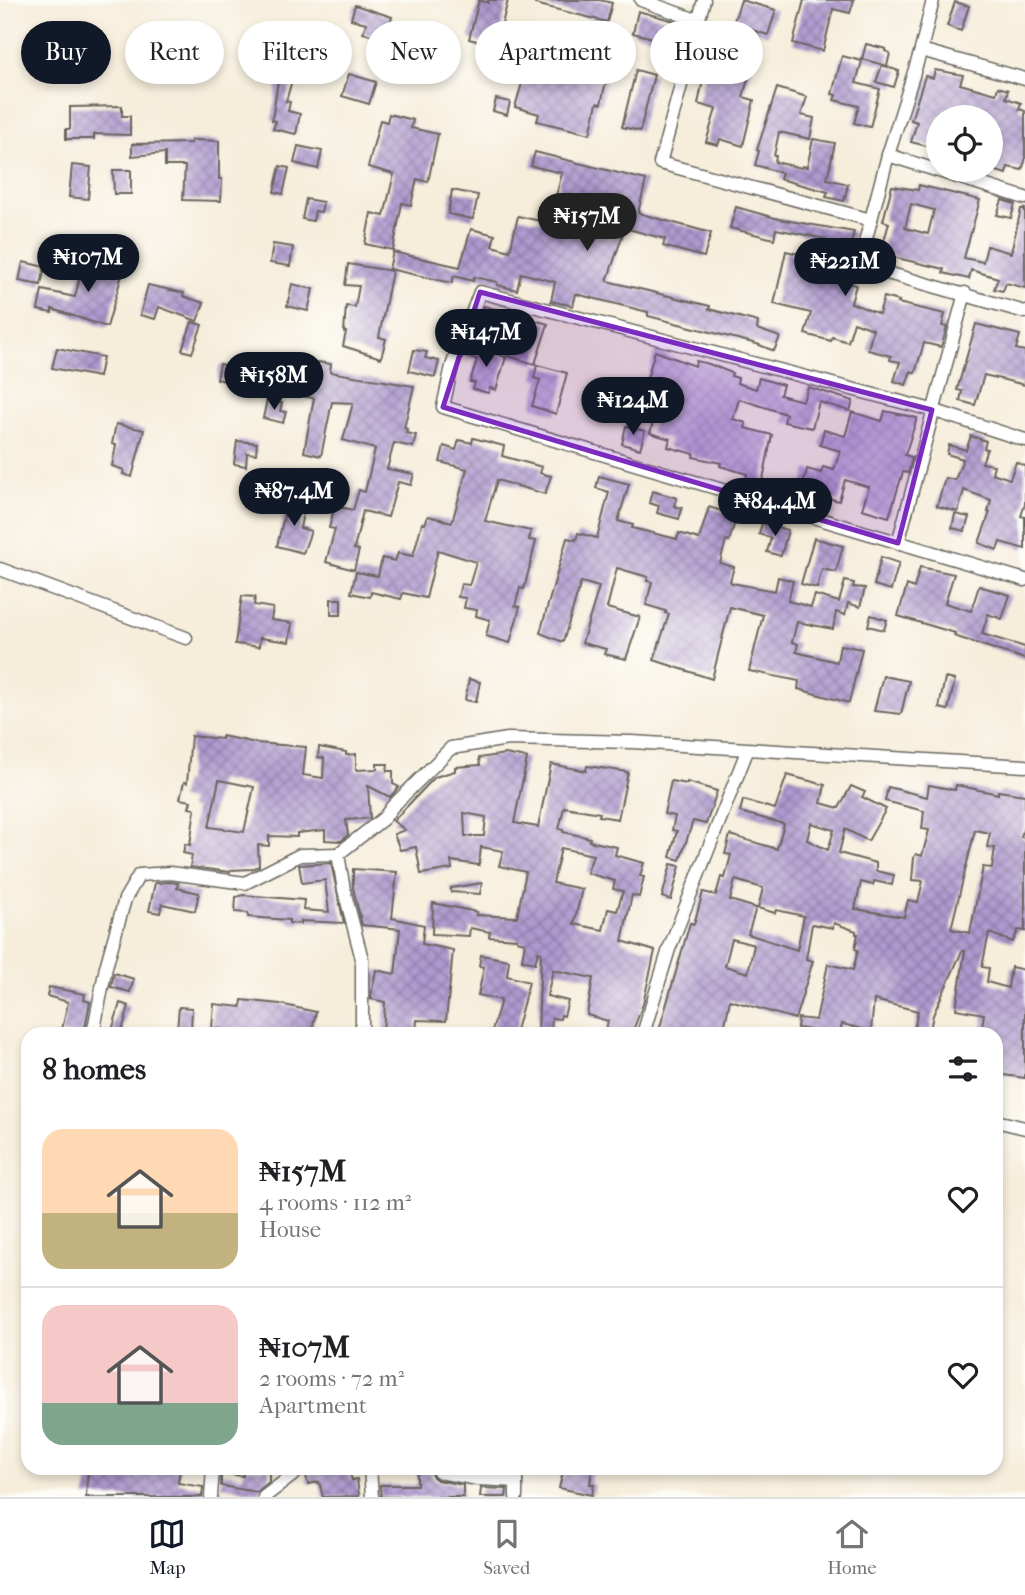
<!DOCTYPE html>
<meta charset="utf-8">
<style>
body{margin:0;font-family:"IM FELL French Canon",serif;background:#f2f2f2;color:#202124;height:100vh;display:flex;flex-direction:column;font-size:26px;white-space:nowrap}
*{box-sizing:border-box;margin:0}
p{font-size:23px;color:#757577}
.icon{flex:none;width:38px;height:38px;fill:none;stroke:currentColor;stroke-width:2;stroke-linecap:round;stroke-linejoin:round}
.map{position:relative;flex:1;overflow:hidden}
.panel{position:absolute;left:21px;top:1027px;width:982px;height:448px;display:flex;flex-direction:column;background:#fff;border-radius:21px;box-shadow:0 4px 10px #0003}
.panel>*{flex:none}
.hud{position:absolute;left:21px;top:21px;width:984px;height:63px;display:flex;gap:14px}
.tools{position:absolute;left:926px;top:105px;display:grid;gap:14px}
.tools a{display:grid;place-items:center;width:77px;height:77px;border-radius:50%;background:#fff;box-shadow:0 4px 10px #0003;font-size:35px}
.price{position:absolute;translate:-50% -60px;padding:0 16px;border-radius:24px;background:#111827;color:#fff;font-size:23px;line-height:46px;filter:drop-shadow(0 2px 4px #0008)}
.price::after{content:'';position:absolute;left:50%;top:42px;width:21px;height:16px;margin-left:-10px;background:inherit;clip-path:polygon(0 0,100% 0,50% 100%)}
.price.selected{background:#222;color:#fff}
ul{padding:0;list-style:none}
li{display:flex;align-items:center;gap:21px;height:175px;padding:0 21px}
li+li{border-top:2px solid #e0e0e0}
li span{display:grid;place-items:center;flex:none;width:196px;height:140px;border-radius:21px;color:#555}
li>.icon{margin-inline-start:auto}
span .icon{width:84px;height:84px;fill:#fffc;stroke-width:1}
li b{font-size:30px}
h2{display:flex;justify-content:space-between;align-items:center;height:84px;padding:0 21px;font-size:30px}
.chip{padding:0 24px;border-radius:32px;background:#fff;box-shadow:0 4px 10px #0003;font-size:24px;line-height:63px}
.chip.selected{background:#111827;color:#fff}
.dock{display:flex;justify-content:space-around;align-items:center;height:98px;border-top:2px solid #e0e0e0;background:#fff;font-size:19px;color:#757577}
.dock a{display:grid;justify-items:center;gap:4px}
.dock .selected{color:#111827}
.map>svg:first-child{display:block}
.building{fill:url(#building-cross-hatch);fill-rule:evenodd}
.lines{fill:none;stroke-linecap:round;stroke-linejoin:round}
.street-casing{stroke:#68655e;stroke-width:15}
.street{stroke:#fff;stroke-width:12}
.marked{fill:#7b2cbf;fill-opacity:0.2;stroke:#7b2cbf;stroke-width:5;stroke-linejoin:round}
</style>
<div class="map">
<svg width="1025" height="1497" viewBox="0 0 1025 1497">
<defs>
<pattern id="building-cross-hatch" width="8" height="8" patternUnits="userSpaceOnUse" patternTransform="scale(1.75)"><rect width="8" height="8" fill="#af9acf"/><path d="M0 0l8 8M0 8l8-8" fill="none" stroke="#8e7da7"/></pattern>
</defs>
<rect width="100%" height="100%" fill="#fdfcf7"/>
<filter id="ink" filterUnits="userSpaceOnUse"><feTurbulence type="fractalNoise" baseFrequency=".0143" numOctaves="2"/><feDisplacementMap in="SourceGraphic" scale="14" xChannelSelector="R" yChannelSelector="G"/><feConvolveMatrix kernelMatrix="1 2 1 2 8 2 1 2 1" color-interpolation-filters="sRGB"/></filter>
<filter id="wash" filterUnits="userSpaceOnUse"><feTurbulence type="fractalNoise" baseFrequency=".00686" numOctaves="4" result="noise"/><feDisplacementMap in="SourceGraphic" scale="28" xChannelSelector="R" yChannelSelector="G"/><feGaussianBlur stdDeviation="1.57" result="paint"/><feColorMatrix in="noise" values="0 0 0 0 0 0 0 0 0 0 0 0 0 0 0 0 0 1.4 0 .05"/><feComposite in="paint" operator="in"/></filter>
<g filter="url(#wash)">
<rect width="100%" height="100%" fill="#f6edda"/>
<g id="blocks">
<!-- building -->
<g class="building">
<polygon points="479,0 488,3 488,0 508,0 500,32 553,45 554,38 613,50 601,104 597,103 590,134 537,121 539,114 515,107 529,59 507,54 508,49 469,39"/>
<polygon points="535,0 600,0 612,3 607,22 535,4"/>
<polygon points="741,0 776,10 768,35 733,24"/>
<polygon points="804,0 854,0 850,13 833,9 823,51 793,43"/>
<polygon points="955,2 969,6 961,31 947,26"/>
<polygon points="355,5 392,17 386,39 363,33 366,23 351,19"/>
<polygon points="638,11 674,21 669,42 633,33"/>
<polygon points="866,44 886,49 885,51 890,53 887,66 862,59"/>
<polygon points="842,56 862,61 856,83 880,89 870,127 854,123 859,106 834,100 836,95 832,94"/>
<polygon points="275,57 297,63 286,101 290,102 288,111 300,114 296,134 273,129 276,121 272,120 279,74 271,72"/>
<polygon points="737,64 751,67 743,97 754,100 743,146 720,139 718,145 706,142 716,109 698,104 706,66 735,76"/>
<polygon points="882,65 899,71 894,87 876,82"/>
<polygon points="636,70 654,75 640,131 622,127"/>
<polygon points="935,70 963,75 960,84 996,94 998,87 1008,90 1006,98 1021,103 1019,109 1025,111 1025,161 1022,170 1008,167 1006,174 990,169 995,147 990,146 990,117 938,117 938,149 911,142 917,122 911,120 925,76 933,78"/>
<polygon points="349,74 376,82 369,104 342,96"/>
<polygon points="777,88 807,97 801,115 814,118 810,139 779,132 774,156 776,156 775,162 802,168 802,166 807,167 813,139 835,143 827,179 848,184 844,201 826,197 828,192 780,179 782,173 755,165 759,151 757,150"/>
<polygon points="496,99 510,102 507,115 493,111"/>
<polygon points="122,106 122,116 130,116 130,135 94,134 94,139 66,139 66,129 70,129 70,107"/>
<polygon points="389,114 413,120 411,128 438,134 428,182 417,179 411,205 402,203 393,250 365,244 371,213 384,216 394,174 368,167 380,120 387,122"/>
<polygon points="191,140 219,141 219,179 222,179 221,201 183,200 185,166 165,166 165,153 132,156 132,144 191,143"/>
<polygon points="298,146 322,151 318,169 294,163"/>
<polygon points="535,152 646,180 638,213 711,233 704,257 663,246 665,239 617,226 623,204 591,196 585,218 624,231 607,281 710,306 709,309 758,322 757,329 780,337 774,351 757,344 648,316 648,312 576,294 573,306 551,301 555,282 521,273 517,290 497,285 497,282 474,277 473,281 454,276 452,283 389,269 393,252 460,267 471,229 495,235 492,246 510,251 518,216 549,223 562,173 531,166"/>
<polygon points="72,165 91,167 88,199 69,197"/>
<polygon points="280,166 289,168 283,194 274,192"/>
<polygon points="113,170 131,170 131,194 114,194"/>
<path d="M919,185L980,200L964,258L983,262L987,246L1011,253L1021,209H1025V288L1006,283L1003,291L994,289L998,278L971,270L969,279L943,273L944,269L897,258L881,252L889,223L883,221L892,186L918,190ZM911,204L934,210L928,234L905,228Z"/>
<polygon points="452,190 478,195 473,219 448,214"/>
<polygon points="306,199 323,202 321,212 315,211 313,221 302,219"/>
<polygon points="1002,200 1015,204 1011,218 997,215"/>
<polygon points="736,207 779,219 854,232 840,281 856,285 851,303 879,314 884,297 899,301 898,303 945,314 942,326 947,327 941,347 924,343 915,373 911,371 906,385 894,381 900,362 890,360 891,356 868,350 873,329 854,322 848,342 832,337 831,341 805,334 811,313 774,304 786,251 807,256 803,274 830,281 839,250 824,247 826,239 776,229 774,239 730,228"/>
<polygon points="273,244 293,247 290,266 270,263"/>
<polygon points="84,259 124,268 107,327 52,309 52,313 38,310 42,290 75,297"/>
<polygon points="23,262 45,267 41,285 19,281"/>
<polygon points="348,264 392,271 379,337 386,339 381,358 343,346 346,332 344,332 346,306 355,307 359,286 345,285"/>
<polygon points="292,284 313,289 308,311 287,306"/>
<polygon points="148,285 184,293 183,296 204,303 197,321 159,307 155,319 140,315"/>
<polygon points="484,306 548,324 535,364 508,356 514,338 476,327"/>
<polygon points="192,322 202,325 192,353 182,350"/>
<polygon points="976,324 1020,335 1016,349 1025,351 1025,385 984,375 975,405 960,401 962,391 957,390"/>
<polygon points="469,346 506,357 496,390 490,388 488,393 473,389 475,383 470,382 477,359 465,357"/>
<polygon points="57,348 103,357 99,377 52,368"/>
<polygon points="414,350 427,352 425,358 439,361 435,377 409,371"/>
<polygon points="655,351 695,366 696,361 709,364 732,373 731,376 738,378 737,383 756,389 759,378 783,385 780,395 803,401 808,387 853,401 850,411 819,402 812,428 784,422 786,414 739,399 733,419 746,423 745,428 772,435 762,484 746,480 747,474 720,466 721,463 693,457 694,454 668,447 670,439 650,433 656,412 630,405 627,416 598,408 605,382 643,392"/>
<polygon points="318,362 331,364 330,372 414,386 404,428 407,429 406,433 416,435 413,447 394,443 387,469 414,474 411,485 398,482 388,517 363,511 354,549 359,550 354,570 326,562 335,529 329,528 335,506 353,510 359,490 365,492 375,449 343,440 353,403 332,402 321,456 304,452 314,398 306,397 311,372 317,373"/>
<polygon points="220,364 242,369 238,384 217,379"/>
<polygon points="537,365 567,373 556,414 532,406 540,380 534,378"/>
<polygon points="267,400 282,403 280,411 286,412 283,423 263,418"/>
<polygon points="885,411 917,418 905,455 912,457 908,473 903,472 889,517 862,509 869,487 845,480 839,501 815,495 814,499 803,496 806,486 803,485 807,469 821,473 823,467 834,470 840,451 820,445 824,430 845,436 852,412 882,421"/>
<polygon points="116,424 144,430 132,477 123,474 124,470 112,466 116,445 112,444"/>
<polygon points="626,426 645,431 640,449 622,444"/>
<polygon points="971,436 986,441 984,448 987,449 982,463 994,465 992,473 1010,479 1016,462 1025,466 1025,504 1021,516 1025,517 1025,549 1000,542 997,550 979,543 990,512 988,512 991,500 964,490 958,512 937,506 945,478 955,480 963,459 947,454 949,445 966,450"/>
<polygon points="473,438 504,446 502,456 542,467 540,473 551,476 545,494 497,480 485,521 531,531 529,540 536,541 524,589 520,588 515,606 520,607 510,643 486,636 490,620 476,616 477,610 464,608 466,598 458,597 461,584 469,585 470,583 476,562 438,550 426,598 403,593 401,599 371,592 370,597 351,593 356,572 378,576 382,558 395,561 398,553 413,556 422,523 425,524 428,516 452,522 467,469 440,462 444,446 456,450 459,440 472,443"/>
<polygon points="237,441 257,443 256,454 247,453 246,466 234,464"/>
<polygon points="599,476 629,484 618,521 633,525 632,528 677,539 679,533 699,539 709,507 737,516 729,541 726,540 720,563 734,567 730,581 732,583 775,591 778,577 793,581 788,601 811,607 815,595 839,602 845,581 854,583 853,587 865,588 860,607 848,603 845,615 836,612 833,629 797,622 792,642 798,644 796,652 837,662 840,645 862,649 849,703 798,689 799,681 749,671 763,615 730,607 712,679 654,660 669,614 665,613 666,611 646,605 652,582 647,581 648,577 617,568 607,608 640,617 626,659 604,654 606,649 582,643 599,587 581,582 563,642 540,633 567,538 576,540 578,533 597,538 609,492 596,488"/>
<polygon points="652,491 677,498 674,506 682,508 679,519 657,513 659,506 649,503"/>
<polygon points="288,499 305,503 300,528 311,531 303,553 277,546"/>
<polygon points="955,514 969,517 965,531 952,528"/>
<polygon points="762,523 788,530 781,556 767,552 771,538 759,534"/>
<polygon points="814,538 843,546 836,572 822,569 817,588 801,584"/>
<polygon points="881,557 899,563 891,590 874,585"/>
<polygon points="920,567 954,574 945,603 971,611 979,586 1010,595 1002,619 988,614 982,634 1025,647 1025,659 954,636 955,633 898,616 907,585 914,588"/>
<polygon points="242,596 255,597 254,605 273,608 271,620 292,623 289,642 260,638 259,647 235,644"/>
<rect x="331" y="599" width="10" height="16"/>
<polygon points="871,615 887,620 884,630 868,626"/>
<polygon points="883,676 909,681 901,714 874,711"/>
<polygon points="945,678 955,680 948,710 939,708"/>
<polygon points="469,679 480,682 476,702 465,700"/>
<path d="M191,736L222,739V736L256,743L306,747L303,775L323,778L324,758L318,757L319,747L346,752V755L356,754V770L377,769V764H388L387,771H393V784L399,787L390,797L368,786L370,818L346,820L348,835L341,841L325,840V830L297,833V837L269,836V846L258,845L259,866L252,869L231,870L230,872L190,867L192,855L183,853L185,844L190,845L195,809L189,808L191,801L180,799L184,782L187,783ZM219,780L254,787L244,832L209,827Z"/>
<path d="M505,754L527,758L514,823L538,827L551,764L586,771L587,766L628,772L618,819L599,816L600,813L564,807L559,829L563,830V832L590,838L589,841L617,847L615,855L644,863L640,876L644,877L639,897L632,895L622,941L655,951L643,1004L634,1028H631L629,1034H605L608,1021L587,1015L593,978L553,970L547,996L568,1001L564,1016L561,1015L560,1019L552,1018L551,1034H538L541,953L538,952L535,963L522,960L525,943L517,941V939L489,937L490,932L470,928L469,936L432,934L433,903L477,912L476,915L517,917L526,872L499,866L503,851L481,847L479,865L451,861L452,869L421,874L416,847L400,850L394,834L405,830L393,821L435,777L455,771V767L480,765L479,758ZM464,813L486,817L484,836H465ZM561,848L593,855L587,873L615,881L613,889L623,891L617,911L608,909L603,930L574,924L582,889L553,883Z"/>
<path d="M787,775L825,785L821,803L839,808L851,786L865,792L862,797L886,809L868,841L845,829L839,853L876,863V871L894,875L892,885L874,881L873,885L861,882L855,909L904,917L908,900L918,902L923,881L912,880L914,857L916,854L922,856L929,830L922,829L924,811L885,801L888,787L927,797L929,785L955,790L956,785L998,794V791L1025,795V823L1021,837L1025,838V931L1018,930L1013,942L989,933L982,967L989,968L987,982L1008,988L1011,967L1025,970V1078L996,1074V1034H981L984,1014L956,1009L965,951H962L933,1015L929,1034H913L918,1011L874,1000L871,1031L842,1024L840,1034L797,1028L798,1018L816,1020L828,964L853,970L858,950L855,949L858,934H856V931L834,923L833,928L812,924L806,959L813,961L795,1019L730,1000L723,1034H658L690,923L694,924L703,892L716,895L721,877L725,878L731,855L725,854L730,835L777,849L784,824L740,812L743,800L775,809ZM811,823L834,830L828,850L807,840ZM975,830L990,833L987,847L995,848L992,868L983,867L970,933L951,929ZM735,880L763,888L758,908L775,913L776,910L804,916L797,950L748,934L756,908L730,900ZM732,939L754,945L748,973L725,966Z"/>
<polygon points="671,781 687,784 687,782 717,791 706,824 693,821 680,860 670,857 677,831 672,830 675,816 664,814"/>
<polygon points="331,863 344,923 301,921 301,924 289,923 289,920 248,917 248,913 235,912 236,897 243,895 304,900 303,910 329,912 325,880 302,883 299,865"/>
<polygon points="671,864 680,866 671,900 662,897"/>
<polygon points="353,869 397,872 392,918 424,925 422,944 453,950 446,1021 417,1020 416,1034 383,1034 385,1002 371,999 371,995 376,970 395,974 400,929 362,925 353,888"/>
<polygon points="170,882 178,883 177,888 199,893 195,911 162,904 160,913 149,911 155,883"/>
<polygon points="482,883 480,894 451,892 451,888"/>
<polygon points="481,955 509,960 507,976 529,982 515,1034 491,1034 501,1000 478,995 484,967 479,966"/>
<polygon points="114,973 134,979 130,992 111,987"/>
<polygon points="49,987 85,994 84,1000 90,1002 84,1034 61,1034 68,1002 47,996"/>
<polygon points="242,1000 280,1004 316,1012 311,1034 238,1034 239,1031 212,1028 214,1004 241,1007"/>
<polygon points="120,1003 129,1006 121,1034 111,1034"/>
<polygon points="179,1007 192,1008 191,1032 177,1030"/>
<polygon points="88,1468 180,1468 178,1483 203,1487 202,1497 86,1497"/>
<polygon points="243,1468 269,1468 269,1482 257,1492 221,1486 221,1473 243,1476"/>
<polygon points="342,1468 348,1468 352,1480 357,1479 359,1496 323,1497 319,1482 308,1484 306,1476 309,1473 324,1470 325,1474"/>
<polygon points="417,1468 430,1468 432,1476 437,1480 463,1485 463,1497 381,1497 380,1485 417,1485"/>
<polygon points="564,1468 592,1469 590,1484 594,1484 592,1495 559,1488"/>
<polygon points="481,1488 507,1489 506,1497 480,1497"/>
</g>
</g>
</g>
<g filter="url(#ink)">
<use href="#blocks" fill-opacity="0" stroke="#68655e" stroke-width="2"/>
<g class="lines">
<!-- street casing -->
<g class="street-casing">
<g id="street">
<polyline points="641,0 699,21"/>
<polyline points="704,0 660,163 871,220"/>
<polyline points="933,0 921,50 888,155 859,265 1025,312"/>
<polyline points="921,50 1025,79"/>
<polyline points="888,155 1025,198"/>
<polyline points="1025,440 932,410 480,292 452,366 443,407 1025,580"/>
<polyline points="898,543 965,293"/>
<polyline points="0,569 186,638"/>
<polyline points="93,1034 106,967 125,899 139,875 170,873 245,883 300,855 338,854"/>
<polyline points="362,1034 362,959 344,890 338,854 384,818 392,807 451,748 508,739 632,742 1025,766"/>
<polyline points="643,1034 669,949 747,751"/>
<polyline points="996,1121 1025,1128"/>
<polyline points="370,1468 372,1497"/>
<polyline points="439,1468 439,1472 478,1479 516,1481"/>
<polyline points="516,1468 516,1497"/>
<polyline points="211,1497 213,1468"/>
<polyline points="264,1497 302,1468"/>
</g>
</g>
<!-- street -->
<use href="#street" class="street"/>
</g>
</g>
<!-- marked area -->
<path class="marked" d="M480,292L932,410L898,543L443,407Z"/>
</svg>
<div class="tools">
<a><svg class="icon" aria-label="locate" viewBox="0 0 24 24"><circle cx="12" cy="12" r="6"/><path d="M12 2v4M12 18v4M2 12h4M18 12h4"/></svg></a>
</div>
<b class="price selected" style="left:587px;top:253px">₦157M</b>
<b class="price" style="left:88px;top:294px">₦107M</b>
<b class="price" style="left:845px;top:298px">₦221M</b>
<b class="price" style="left:486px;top:369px">₦147M</b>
<b class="price" style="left:274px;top:412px">₦158M</b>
<b class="price" style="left:633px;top:437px">₦124M</b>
<b class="price" style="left:294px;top:528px">₦87.4M</b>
<b class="price" style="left:775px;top:538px">₦84.4M</b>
<div class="hud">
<a class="chip selected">Buy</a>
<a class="chip">Rent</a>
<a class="chip">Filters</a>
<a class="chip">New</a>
<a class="chip">Apartment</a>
<a class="chip">House</a>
</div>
<section class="panel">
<h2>8 homes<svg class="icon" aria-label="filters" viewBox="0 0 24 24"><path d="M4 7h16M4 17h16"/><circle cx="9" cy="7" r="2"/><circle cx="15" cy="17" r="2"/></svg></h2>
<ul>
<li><span style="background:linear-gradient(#ffd9b3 60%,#c2b280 0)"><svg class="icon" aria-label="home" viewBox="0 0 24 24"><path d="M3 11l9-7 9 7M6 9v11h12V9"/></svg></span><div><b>₦157M</b><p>4 rooms · 112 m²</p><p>House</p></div><svg class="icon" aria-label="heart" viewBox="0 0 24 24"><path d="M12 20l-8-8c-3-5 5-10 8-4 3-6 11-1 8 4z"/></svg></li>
<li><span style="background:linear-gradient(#f6c9c9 70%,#7fa58c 0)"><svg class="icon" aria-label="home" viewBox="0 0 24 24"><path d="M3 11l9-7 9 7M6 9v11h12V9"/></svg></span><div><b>₦107M</b><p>2 rooms · 72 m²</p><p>Apartment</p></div><svg class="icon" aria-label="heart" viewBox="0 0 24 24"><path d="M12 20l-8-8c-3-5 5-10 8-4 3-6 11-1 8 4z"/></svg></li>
</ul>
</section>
</div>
<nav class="dock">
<a class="selected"><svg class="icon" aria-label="map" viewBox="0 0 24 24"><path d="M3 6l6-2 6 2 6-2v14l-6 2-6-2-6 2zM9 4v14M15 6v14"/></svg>Map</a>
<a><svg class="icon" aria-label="saved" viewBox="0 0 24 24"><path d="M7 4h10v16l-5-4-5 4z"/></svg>Saved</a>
<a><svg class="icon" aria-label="home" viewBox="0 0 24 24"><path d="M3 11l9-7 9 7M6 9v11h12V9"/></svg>Home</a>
</nav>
